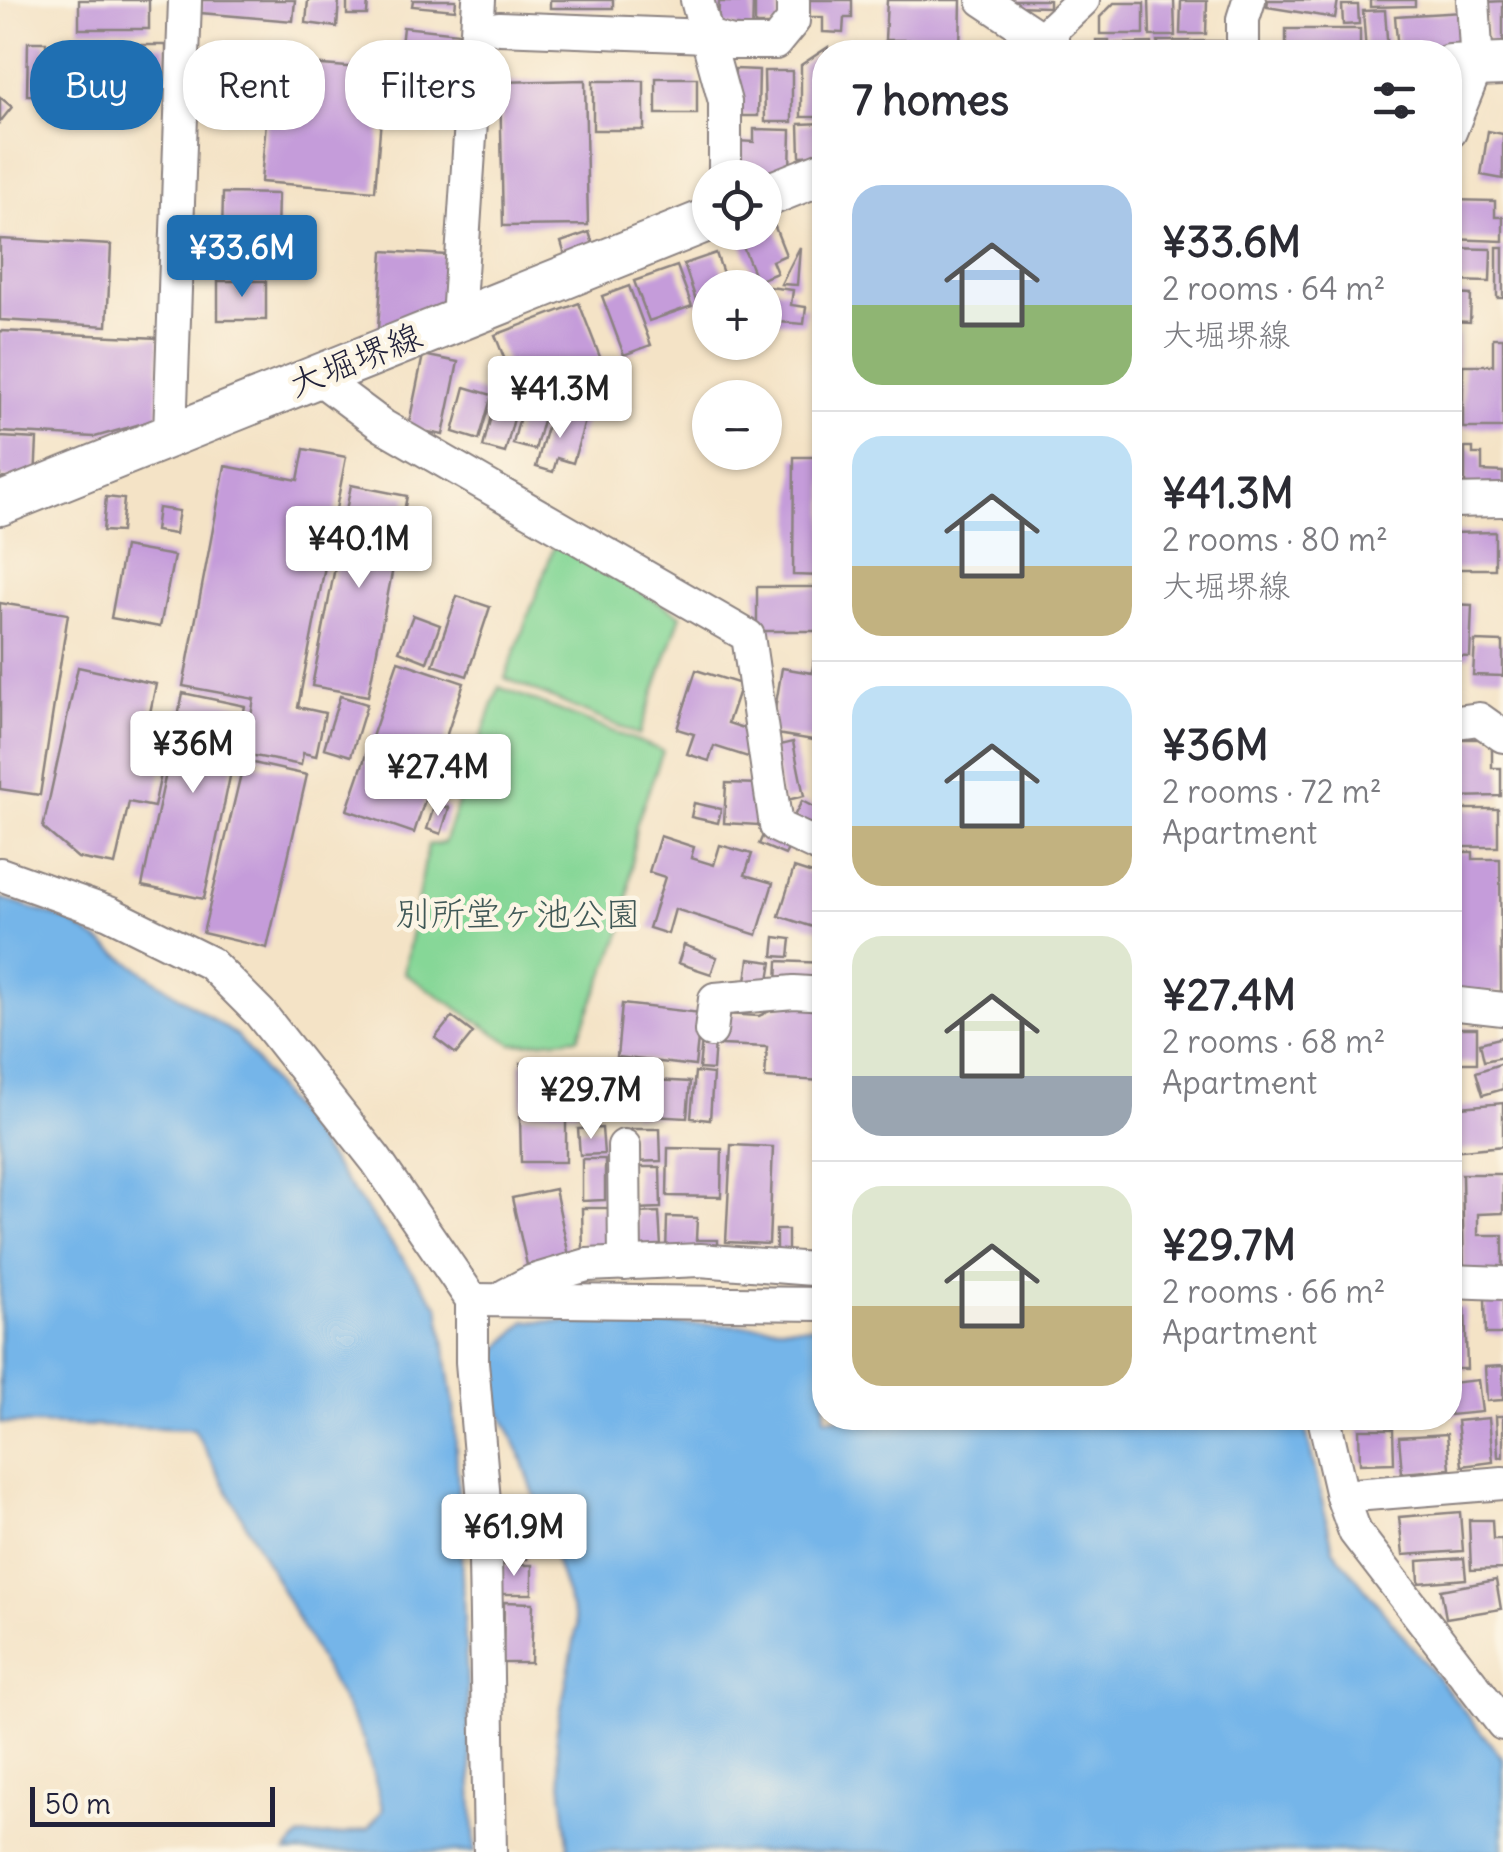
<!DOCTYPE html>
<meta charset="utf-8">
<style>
body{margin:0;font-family:Delius,"Klee One",sans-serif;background:#f7f7f7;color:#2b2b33;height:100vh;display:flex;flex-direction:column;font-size:38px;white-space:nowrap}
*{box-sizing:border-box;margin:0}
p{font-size:32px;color:#7c7c81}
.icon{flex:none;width:55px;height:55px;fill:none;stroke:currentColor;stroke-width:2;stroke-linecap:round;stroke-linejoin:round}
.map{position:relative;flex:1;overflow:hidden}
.drawer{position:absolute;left:812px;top:40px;width:650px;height:1390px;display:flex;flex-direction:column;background:#fff;border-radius:40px;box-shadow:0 2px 8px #0004}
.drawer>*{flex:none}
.guide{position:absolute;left:30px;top:40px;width:632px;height:90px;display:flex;gap:20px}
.fabs{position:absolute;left:692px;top:160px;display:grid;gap:20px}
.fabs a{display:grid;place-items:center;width:90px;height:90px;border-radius:50%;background:#fff;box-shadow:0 2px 8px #0004;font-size:50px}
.scale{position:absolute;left:30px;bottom:25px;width:245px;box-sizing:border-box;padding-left:10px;border:5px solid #22223b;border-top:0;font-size:28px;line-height:35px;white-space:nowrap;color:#22223b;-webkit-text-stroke:8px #fcf5e5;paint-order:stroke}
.price{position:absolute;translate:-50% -85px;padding:0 22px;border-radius:10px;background:#fff;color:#222;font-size:32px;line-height:65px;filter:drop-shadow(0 2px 5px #0008)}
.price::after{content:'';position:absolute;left:50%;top:60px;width:30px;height:22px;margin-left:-15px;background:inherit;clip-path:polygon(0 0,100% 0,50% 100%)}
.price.selected{background:#1f6fb2;color:#fff}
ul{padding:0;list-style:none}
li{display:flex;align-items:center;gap:30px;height:250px;padding:0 40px}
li+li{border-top:2px solid #e1e1e2}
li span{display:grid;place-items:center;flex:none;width:280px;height:200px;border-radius:30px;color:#555}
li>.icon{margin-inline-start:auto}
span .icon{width:120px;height:120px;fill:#fffc;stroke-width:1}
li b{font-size:42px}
h2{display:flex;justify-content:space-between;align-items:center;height:120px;padding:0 40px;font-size:42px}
.pill{padding:0 35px;border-radius:40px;background:#fff;box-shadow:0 2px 8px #0004;font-size:35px;line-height:90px}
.pill.selected{background:#1f6fb2;color:#fff}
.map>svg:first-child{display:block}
.green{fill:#86d797;stroke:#547c69;stroke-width:2.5}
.water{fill:#74b5e9;stroke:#4b6c92;stroke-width:2.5}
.building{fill:#c59cda}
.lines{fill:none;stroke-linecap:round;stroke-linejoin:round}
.minor-casing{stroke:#8b8280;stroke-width:36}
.major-casing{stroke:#8b8280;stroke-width:46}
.minor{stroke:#fff;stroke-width:32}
.major{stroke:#fff;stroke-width:42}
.labels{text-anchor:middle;stroke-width:9;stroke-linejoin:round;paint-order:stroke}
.street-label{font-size:35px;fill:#22223b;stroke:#fcf5e5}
.park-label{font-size:35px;fill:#405857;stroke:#fcf5e5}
</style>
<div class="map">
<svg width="1503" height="1852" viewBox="0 0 1503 1852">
<rect width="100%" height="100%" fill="#fcf5e5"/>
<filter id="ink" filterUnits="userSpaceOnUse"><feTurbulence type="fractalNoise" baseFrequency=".01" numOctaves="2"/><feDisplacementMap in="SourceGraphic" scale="20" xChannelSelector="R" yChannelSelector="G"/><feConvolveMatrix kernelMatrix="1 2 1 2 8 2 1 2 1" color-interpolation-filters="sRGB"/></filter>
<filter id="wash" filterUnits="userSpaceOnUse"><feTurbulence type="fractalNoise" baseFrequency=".0048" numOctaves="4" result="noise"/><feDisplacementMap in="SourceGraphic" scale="40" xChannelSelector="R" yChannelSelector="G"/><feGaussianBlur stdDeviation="2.25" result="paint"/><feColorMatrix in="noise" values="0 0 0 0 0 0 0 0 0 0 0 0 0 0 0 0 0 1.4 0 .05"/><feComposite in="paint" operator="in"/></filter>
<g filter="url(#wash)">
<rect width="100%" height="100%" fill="#f4e3c6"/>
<!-- green -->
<g class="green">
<polygon points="555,544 681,615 639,735 505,678"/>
<polygon points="499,687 663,751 636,825 625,924 578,1038 512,1044 404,973 428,845 444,843"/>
</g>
<!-- water -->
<g class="water">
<polygon points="0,898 69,921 237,1036 439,1307 454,1406 475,1852 286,1852 299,1837 340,1835 368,1829 383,1810 364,1741 194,1429 0,1423"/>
<polygon points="526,1321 825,1327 825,1418 1303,1418 1333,1549 1503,1759 1503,1852 569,1852 556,1735 577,1626 520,1452 498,1407 492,1355"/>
</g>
<g id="blocks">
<!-- building -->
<g class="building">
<rect x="79" y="0" width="70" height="29"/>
<polygon points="202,0 295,0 293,21 201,13"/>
<polygon points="308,0 339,0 337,27 306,23"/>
<polygon points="347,0 368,0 367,15 347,15"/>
<polygon points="413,0 456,0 455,10 412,6"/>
<rect x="550" y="0" width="63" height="8"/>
<polygon points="755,0 778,0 779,25 755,25"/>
<polygon points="808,0 852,0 852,18 844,18 843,33 823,32 823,17 808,17"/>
<polygon points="887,0 961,0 960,52 908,52 909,40 885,40"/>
<polygon points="1015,0 1049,0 1049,7 1015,6"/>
<polygon points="1149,0 1174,0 1175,36 1150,36"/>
<polygon points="1268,0 1338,0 1335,18 1267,7"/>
<polygon points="1370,0 1415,0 1415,6 1370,7"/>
<polygon points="1181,1 1207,1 1206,34 1180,34"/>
<polygon points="1503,1 1503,43 1489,44 1486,2"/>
<polygon points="719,2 753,2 752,36 736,35 737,26 718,26"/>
<polygon points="1114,3 1144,3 1144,34 1100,34 1100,17"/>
<polygon points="1342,5 1358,5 1359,24 1343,25"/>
<polygon points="1385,10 1388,52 1366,52 1363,11"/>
<polygon points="1463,12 1465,49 1398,52 1395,16"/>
<polygon points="403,27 459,33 450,110 395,103"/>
<rect x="1286" y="29" width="74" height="23"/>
<rect x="1096" y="40" width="13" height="12"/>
<rect x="1158" y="41" width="64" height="11"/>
<polygon points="28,42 46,42 46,66 68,66 67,96 27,95"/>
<polygon points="1152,43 1152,52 1116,52 1116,44"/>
<polygon points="137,45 166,45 166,73 138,73"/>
<polygon points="828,47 828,52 825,52 825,117 801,117 801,65"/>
<polygon points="836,47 888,49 888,52 836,52"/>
<polygon points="271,61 385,70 375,191 261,182"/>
<polygon points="735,69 759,70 758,116 733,116"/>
<polygon points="764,71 792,71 792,122 765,122"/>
<rect x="656" y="78" width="41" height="36"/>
<polygon points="585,80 588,225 503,226 500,82"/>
<rect x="593" y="81" width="51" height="49"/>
<polygon points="0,97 12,107 0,122"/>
<polygon points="825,123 825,155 800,156 799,124"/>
<polygon points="754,129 791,130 790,173 735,171 736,141 754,142"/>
<polygon points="1488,131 1503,134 1503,179 1481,175"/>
<polygon points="223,193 278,194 277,237 222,236"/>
<polygon points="1450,200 1495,201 1495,217 1503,217 1503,241 1450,239"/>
<polygon points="771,217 786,255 772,261 777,273 757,281 737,232 765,232 765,219"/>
<polygon points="589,232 593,244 565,255 561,242"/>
<polygon points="0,239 111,245 107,326 0,320"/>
<polygon points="800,247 797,285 781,284"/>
<rect x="1497" y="247" width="6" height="51"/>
<polygon points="1450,248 1491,249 1490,282 1450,281"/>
<polygon points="383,251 446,255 443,306 378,329"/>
<polygon points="716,253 728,288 710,288 710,298 697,303 684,264"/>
<polygon points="677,266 692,306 649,321 634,281"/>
<rect x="218" y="281" width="48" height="39"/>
<polygon points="629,286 651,345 624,355 602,296"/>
<polygon points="769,287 793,290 791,305 806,307 804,324 765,321"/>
<polygon points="1450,294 1471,295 1470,322 1450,321"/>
<polygon points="579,303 614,393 569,411 563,394 542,402 518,393 495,335"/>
<polygon points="0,331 159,338 158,419 95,437 0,432"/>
<polygon points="1450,334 1458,334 1457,371 1450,370"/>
<polygon points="1493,338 1503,338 1503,428 1463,428 1463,365 1493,365"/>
<polygon points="423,355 458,362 443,435 408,428"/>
<polygon points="1450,382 1459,382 1457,432 1450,431"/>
<polygon points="465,387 492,395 479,440 453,432"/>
<polygon points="496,397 518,403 505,453 483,447"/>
<polygon points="523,404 546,409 535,450 513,444"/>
<polygon points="551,412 585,421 573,463 557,458 553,472 536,467"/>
<polygon points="0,437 37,439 35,480 0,478"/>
<polygon points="1450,440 1456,440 1457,495 1450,495"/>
<polygon points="1465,448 1473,448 1473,454 1482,454 1482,471 1503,472 1503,493 1465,493"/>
<polygon points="304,449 346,457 298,707 325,713 316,756 303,753 301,765 244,754 254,699 183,686 225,466 298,480"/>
<polygon points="794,457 825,457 825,576 793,575"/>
<polygon points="351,485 407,496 368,696 312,686"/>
<polygon points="106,497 124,499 121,532 103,531"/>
<polygon points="158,508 179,511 175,534 155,531"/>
<polygon points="1495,532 1495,569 1450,569 1450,533"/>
<polygon points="124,547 174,556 160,627 111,618"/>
<rect x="757" y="587" width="68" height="44"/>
<polygon points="457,596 490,607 467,676 433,665"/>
<polygon points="0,603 68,614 40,795 0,789"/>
<polygon points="1450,604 1472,605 1470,657 1450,656"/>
<polygon points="413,615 440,625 427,662 399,651"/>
<polygon points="1475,641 1503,642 1503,676 1473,675"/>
<polygon points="815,653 825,655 825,742 771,733 782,668 812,673"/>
<polygon points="398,661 464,683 414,833 347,810"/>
<polygon points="78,667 156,684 150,713 173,718 154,807 129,802 115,865 78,858 43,828"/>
<polygon points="696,670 741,684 728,723 756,732 748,757 714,746 709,761 687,754 694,734 677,729"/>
<polygon points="183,693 245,706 204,899 142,886"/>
<polygon points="340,696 367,704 351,756 324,748"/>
<polygon points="1450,739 1492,739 1492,768 1501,768 1501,796 1450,797"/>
<polygon points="793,742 804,796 783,801 772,747"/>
<polygon points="244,761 307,775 267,948 203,933"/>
<polygon points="726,783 761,784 759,825 724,823"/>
<polygon points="802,801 825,813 825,835 793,818"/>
<polygon points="435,803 449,808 441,834 427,829"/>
<polygon points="694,803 721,809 718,823 691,817"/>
<rect x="1450" y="809" width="48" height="38"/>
<polygon points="766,829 792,841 785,855 759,844"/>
<polygon points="660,836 694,847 691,858 714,865 720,845 752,854 745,875 773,883 757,935 675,909 668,934 649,928 665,877 649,872"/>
<polygon points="1453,852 1473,852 1473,859 1500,859 1501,992 1450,992 1450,864 1453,864"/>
<polygon points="794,868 825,878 825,931 779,916"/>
<polygon points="775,937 791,939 789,957 773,956"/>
<polygon points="684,945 717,957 711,974 678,963"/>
<polygon points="749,959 772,962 767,992 745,988"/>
<polygon points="778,961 825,963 825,988 777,985"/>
<polygon points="791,1001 825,1003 825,1081 765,1078 767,1047 722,1045 724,1014 759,1016"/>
<polygon points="622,1004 701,1013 695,1066 617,1057"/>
<polygon points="452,1017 473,1033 456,1054 435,1038"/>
<rect x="1450" y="1028" width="27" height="35"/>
<polygon points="1503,1037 1503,1057 1484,1061 1480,1043"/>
<polygon points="702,1039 715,1040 713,1070 699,1069"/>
<polygon points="578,1062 578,1112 522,1112 521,1063"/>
<polygon points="1503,1063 1503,1089 1483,1095 1476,1072"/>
<polygon points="695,1072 713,1074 710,1120 691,1118"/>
<polygon points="635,1079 690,1082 687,1118 632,1115"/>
<polygon points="617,1083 631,1084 629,1112 615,1111"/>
<polygon points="1503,1103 1503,1146 1452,1151 1450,1108"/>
<polygon points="566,1115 566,1162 521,1162 520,1116"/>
<polygon points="602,1128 604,1154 580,1155 578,1129"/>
<polygon points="631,1129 660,1129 661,1161 632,1162"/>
<polygon points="731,1145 773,1147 769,1244 726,1242"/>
<polygon points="668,1148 722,1149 721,1197 667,1196"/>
<polygon points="582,1159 605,1159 605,1200 582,1201"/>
<polygon points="635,1167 660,1167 661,1208 636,1209"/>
<polygon points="1462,1174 1503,1174 1503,1213 1478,1214 1478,1235 1503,1235 1503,1275 1464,1276"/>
<polygon points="555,1189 569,1256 527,1265 512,1198"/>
<polygon points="1456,1205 1458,1271 1450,1272 1450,1206"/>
<polygon points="582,1208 610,1208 612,1252 583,1253"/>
<polygon points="659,1212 661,1247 638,1248 636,1213"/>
<polygon points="667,1217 697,1218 696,1240 718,1240 718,1256 666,1255"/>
<rect x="776" y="1230" width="12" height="22"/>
<polygon points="1503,1298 1503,1334 1486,1334 1485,1299"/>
<polygon points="1465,1308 1467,1369 1450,1369 1450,1309"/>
<polygon points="1503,1366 1503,1400 1487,1401 1485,1367"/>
<polygon points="1478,1380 1482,1412 1450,1415 1450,1383"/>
<polygon points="1496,1416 1503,1416 1503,1457 1498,1457"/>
<polygon points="1489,1418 1493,1462 1462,1466 1457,1421"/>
<polygon points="1359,1429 1393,1429 1394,1463 1360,1464"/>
<polygon points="1447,1434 1450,1469 1402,1473 1399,1437"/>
<polygon points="1460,1512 1463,1551 1403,1555 1399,1517"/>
<polygon points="1469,1520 1492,1520 1493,1539 1502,1539 1503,1569 1471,1570"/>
<polygon points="496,1530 527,1531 527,1559 496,1558"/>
<polygon points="1464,1558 1466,1579 1419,1583 1418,1561"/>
<polygon points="496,1565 532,1565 532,1594 497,1594"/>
<polygon points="1496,1580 1501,1609 1446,1618 1441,1590"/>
<polygon points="504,1602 533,1603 531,1663 503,1663"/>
</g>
</g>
</g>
<g filter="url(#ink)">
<use href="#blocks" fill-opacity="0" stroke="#8b8280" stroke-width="2.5"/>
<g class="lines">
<!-- minor casing -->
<g class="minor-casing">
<g id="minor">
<polyline points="697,0 725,102 725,178"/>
<polyline points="983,0 1051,45"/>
<polyline points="499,28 707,36 732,43 775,43 793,21 793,0"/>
<polyline points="1052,52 1052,29 1083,0"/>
<polyline points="1243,52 1243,19 1249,0"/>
<polyline points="1450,132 1477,65 1473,0"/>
<polyline points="458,319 479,0"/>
<polyline points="316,376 383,426 748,636 776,826 825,849"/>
<polyline points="170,434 185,0"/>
<polyline points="1450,501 1503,500"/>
<polyline points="1450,723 1479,719 1503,736"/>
<polyline points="0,874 109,913 210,963 260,1013 376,1160 472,1300 472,1362 484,1501 490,1852"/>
<polyline points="1450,1003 1503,1009"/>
<polyline points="711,1031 715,999 794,992 825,994"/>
<polyline points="624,1146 625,1264"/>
<polyline points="1450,1281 1503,1283"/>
<polyline points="506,1295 533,1281 587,1265 700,1260 825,1270"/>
<polyline points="472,1300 825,1304"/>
<polyline points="1324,1418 1342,1496 1503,1483"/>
<polyline points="1342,1496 1355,1532 1503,1724"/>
</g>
</g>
<!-- major casing -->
<g class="major-casing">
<g id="major">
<polyline points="1450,66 1503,64"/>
<polyline points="765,196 825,172"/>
<polyline points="0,504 710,219"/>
</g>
</g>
<!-- minor -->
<use href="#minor" class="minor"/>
<!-- major -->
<use href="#major" class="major"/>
</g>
</g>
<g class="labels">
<!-- street labels -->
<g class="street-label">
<text transform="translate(355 360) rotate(-22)" y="12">大堀堺線</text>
</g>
<!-- park labels -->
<g class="park-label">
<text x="518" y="926">別所堂ヶ池公園</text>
</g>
</g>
</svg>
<div class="fabs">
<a><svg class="icon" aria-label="locate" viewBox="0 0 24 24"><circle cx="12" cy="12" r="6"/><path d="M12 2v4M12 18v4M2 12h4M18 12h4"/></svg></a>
<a>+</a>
<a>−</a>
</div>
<div class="scale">50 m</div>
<b class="price selected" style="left:242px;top:300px">¥33.6M</b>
<b class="price" style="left:560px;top:441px">¥41.3M</b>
<b class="price" style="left:359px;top:591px">¥40.1M</b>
<b class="price" style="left:193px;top:796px">¥36M</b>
<b class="price" style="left:438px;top:819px">¥27.4M</b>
<b class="price" style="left:591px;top:1142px">¥29.7M</b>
<b class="price" style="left:514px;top:1579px">¥61.9M</b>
<div class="guide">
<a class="pill selected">Buy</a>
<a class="pill">Rent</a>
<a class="pill">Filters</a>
</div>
<section class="drawer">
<h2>7 homes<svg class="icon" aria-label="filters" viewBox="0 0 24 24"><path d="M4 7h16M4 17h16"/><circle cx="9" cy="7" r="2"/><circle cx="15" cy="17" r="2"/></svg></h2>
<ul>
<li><span style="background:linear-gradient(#a9c7e8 60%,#8fb573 0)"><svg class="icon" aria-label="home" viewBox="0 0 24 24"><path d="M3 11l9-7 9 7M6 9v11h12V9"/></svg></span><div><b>¥33.6M</b><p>2 rooms · 64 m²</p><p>大堀堺線</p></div></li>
<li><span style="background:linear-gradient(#bfe0f5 65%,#c2b280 0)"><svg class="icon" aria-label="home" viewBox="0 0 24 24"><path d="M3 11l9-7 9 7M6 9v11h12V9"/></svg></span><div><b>¥41.3M</b><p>2 rooms · 80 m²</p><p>大堀堺線</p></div></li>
<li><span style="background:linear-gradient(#bfe0f5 70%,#c2b280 0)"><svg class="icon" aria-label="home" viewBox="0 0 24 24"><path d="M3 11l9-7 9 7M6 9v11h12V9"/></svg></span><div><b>¥36M</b><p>2 rooms · 72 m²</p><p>Apartment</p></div></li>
<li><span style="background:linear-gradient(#dfe7d0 70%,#9aa5b1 0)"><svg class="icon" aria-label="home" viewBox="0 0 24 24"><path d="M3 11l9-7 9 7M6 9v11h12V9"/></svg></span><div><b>¥27.4M</b><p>2 rooms · 68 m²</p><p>Apartment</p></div></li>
<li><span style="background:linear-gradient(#dfe7d0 60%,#c2b280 0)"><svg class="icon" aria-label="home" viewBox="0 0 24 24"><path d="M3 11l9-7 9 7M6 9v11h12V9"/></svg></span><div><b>¥29.7M</b><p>2 rooms · 66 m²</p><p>Apartment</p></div></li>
</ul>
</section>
</div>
